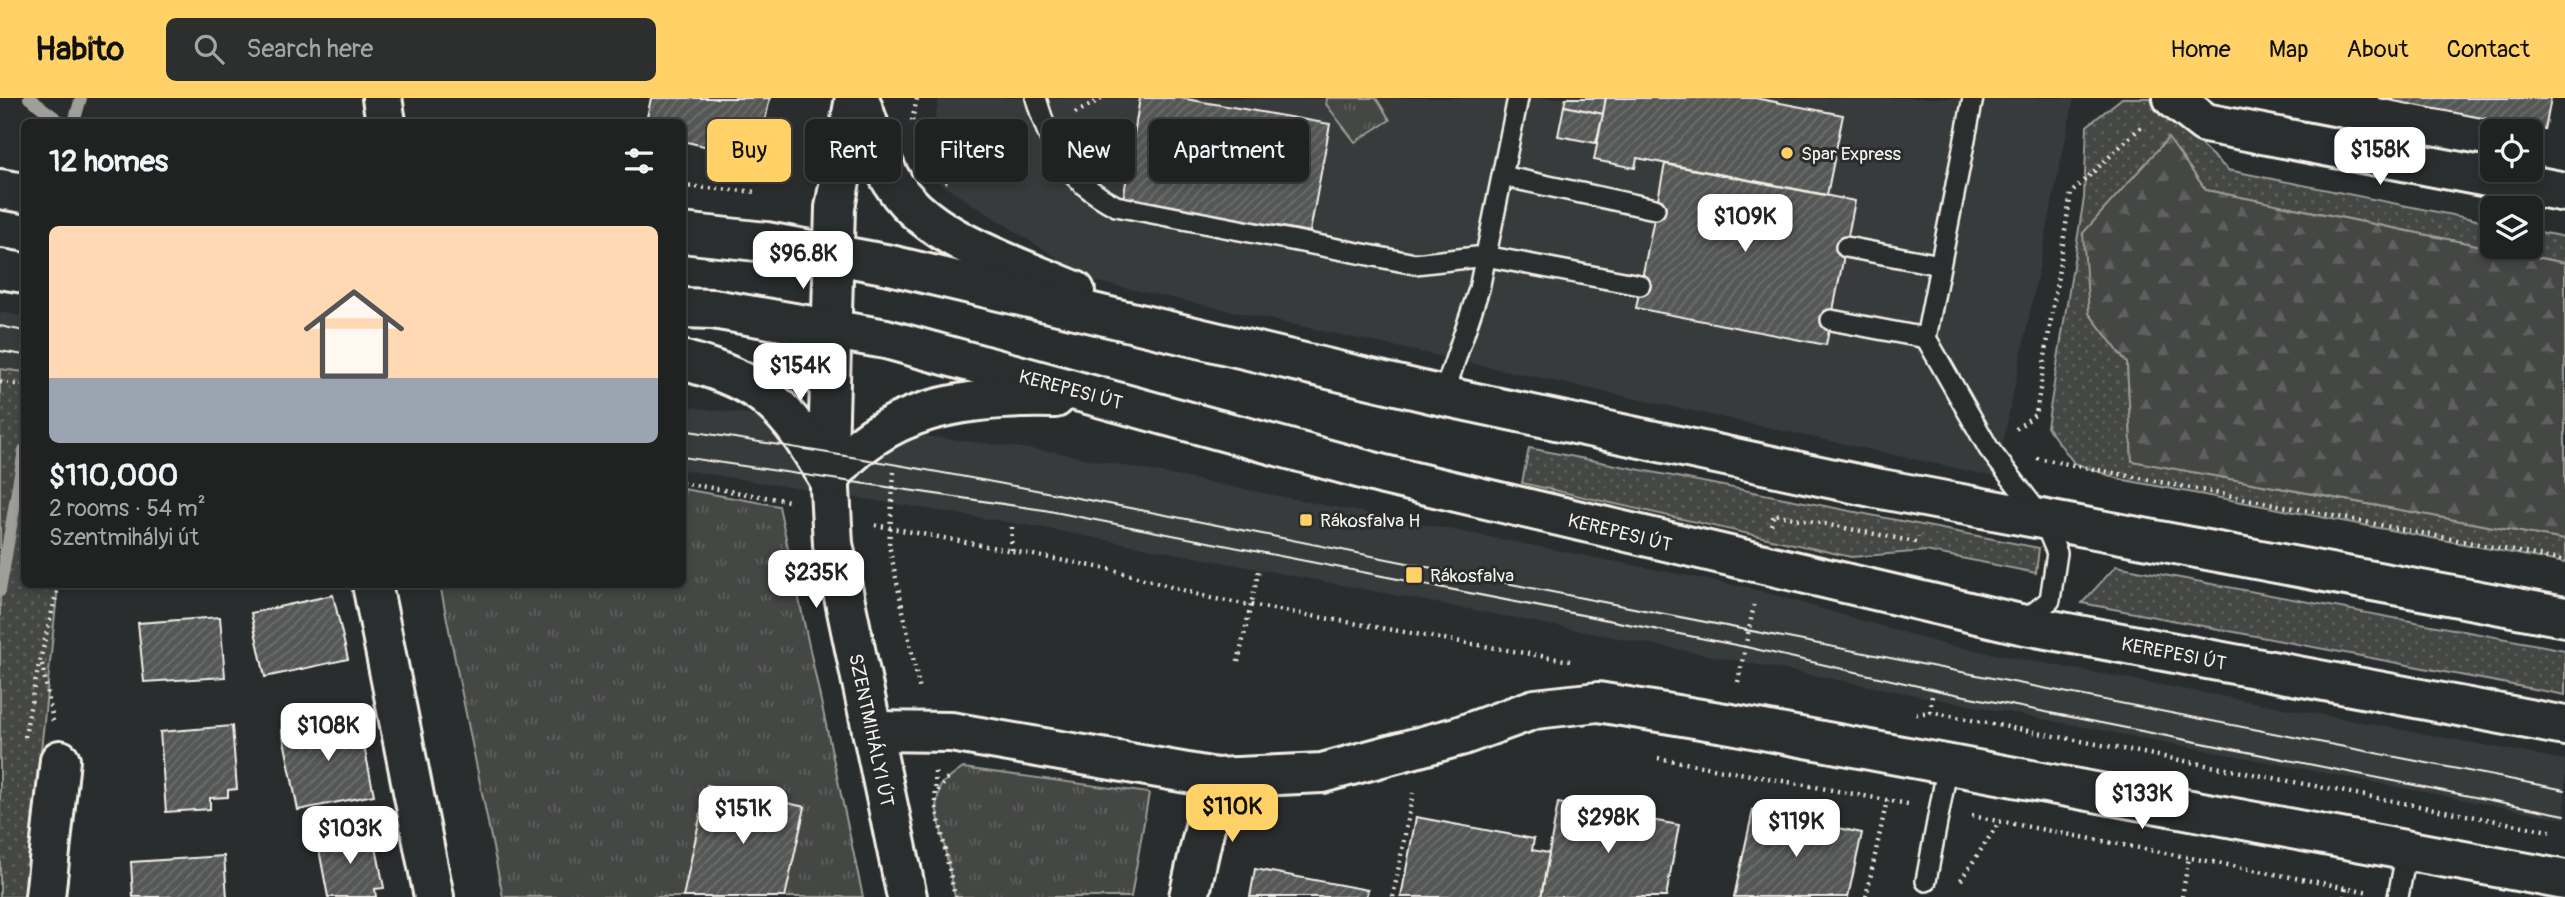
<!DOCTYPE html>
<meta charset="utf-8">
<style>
body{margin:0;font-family:Pangolin,sans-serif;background:#2d2f2f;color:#f1f3f6;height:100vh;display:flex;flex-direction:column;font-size:26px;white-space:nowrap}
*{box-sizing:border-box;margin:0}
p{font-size:23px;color:#a2a4a5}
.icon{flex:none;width:38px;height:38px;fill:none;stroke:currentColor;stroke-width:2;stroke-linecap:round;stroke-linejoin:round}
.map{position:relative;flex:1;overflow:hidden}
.side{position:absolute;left:21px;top:21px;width:665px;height:469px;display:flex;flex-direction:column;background:#202222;border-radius:10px;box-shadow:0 4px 10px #0003,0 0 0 2px #3d3f40}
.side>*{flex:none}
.banner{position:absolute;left:707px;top:21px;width:665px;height:63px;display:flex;gap:14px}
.fabs{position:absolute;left:2480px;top:21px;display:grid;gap:14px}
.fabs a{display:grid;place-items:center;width:63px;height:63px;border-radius:10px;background:#202222;box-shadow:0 4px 10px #0003,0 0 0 2px #3d3f40;font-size:35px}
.price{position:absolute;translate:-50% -60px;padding:0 16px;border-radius:14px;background:#fff;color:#222;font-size:23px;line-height:46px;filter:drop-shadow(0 2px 4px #0008)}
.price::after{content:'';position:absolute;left:50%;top:42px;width:21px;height:16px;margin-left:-10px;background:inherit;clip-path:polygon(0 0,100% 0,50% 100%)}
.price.active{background:#ffd166;color:#111}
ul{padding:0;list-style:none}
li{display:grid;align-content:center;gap:14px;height:371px;padding:0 28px}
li+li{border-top:2px solid #3d3f40}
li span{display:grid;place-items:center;height:217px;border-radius:10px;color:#555}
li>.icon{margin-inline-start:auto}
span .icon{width:126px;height:126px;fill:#fffc;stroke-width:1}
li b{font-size:30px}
h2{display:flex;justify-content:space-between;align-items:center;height:84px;padding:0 28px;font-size:30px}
.pill{padding:0 24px;border-radius:10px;background:#202222;box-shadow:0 4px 10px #0003,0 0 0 2px #3d3f40;font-size:24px;line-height:63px}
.pill.active{background:#ffd166;color:#111}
header{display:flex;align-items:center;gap:42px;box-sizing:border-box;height:98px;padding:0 35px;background:#ffd166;color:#111}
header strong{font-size:33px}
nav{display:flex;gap:38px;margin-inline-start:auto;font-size:24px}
.search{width:490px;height:63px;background:#2d2f2f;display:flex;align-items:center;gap:18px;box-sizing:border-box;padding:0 24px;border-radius:10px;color:#a2a4a5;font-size:26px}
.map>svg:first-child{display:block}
.built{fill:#373a3a}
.grass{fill:url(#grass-dots);stroke:#9c9c96;stroke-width:2}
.forest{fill:url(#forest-firs);stroke:#9c9c96;stroke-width:2}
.park{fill:url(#park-tufts);stroke:#9c9c96;stroke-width:2}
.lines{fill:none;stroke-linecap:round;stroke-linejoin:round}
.stream{stroke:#9f9f9a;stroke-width:12}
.building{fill:url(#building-hatch);stroke:#f4f1e8;stroke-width:2}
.lane-casing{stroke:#f4f1e8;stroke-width:24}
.street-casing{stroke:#f4f1e8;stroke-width:44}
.secondary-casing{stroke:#f4f1e8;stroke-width:44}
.primary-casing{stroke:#f4f1e8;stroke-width:44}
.path{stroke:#f4f1e8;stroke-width:4.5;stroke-dasharray:2 5;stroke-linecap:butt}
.lane{stroke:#2a2d2e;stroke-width:19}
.street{stroke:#2a2d2e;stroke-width:38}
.secondary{stroke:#2a2d2e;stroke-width:38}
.primary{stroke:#2a2d2e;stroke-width:38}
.tram{stroke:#f4f1e8;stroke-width:2}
.poi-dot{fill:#ffd166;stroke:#2a2d2e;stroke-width:2.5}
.labels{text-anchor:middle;stroke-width:6;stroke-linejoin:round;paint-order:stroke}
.poi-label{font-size:19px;fill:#f4f1e8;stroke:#2a2d2e;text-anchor:start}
.street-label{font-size:19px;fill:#f4f1e8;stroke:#2a2d2e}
</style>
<header>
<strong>Habito</strong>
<div class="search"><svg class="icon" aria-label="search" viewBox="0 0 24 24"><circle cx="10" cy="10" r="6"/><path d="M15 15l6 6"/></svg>Search here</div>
<nav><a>Home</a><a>Map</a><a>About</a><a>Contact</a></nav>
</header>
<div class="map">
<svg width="2565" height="799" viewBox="0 0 2565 799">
<defs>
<pattern id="grass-dots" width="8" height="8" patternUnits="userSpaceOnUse" patternTransform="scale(1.75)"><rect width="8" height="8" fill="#444645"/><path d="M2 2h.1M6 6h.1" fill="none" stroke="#606160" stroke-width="1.8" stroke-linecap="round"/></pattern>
<pattern id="forest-firs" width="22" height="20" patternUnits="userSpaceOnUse" patternTransform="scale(1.75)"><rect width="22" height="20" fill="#444645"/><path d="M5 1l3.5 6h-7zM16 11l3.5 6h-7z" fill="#606160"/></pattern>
<pattern id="park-tufts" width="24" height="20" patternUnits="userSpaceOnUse" patternTransform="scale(1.75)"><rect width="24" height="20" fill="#444645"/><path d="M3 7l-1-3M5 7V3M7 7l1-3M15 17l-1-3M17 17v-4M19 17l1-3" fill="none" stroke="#606160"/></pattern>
<pattern id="building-hatch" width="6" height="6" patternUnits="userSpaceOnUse" patternTransform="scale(1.75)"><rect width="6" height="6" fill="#555756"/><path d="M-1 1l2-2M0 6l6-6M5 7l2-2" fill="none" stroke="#6e706e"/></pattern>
</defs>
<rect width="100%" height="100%" fill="#2a2d2e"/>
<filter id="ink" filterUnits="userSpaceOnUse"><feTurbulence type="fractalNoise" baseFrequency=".0143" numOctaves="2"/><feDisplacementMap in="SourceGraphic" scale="14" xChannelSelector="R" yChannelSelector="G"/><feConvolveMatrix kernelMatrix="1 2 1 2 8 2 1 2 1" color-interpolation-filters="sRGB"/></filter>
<g filter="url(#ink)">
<!-- built -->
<g class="built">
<polygon points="939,0 2074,0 1996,379 1093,183 924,75"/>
<polygon points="0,214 24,218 24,274 0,270"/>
<polygon points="682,308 1054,354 1750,490 1946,547 2565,662 2565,721 1033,428 683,372"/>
</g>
<!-- grass -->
<g class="grass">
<polygon points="2122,0 2150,0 2228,72 2492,125 2492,149 2530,149 2531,132 2565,139 2565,165 2206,92 2168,41 2089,215 2127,265 2132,363 2565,442 2565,465 2119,381 2074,365 2047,329 2084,100 2087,28"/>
<polygon points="0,271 24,274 24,486 58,487 26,799 0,799"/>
<polygon points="1529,350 2039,450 2036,475 1926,453 1851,459 1522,385"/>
<polygon points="2116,468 2565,552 2565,597 2082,505"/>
</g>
<!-- forest -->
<polygon class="forest" points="2168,40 2206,92 2565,165 2565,442 2132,363 2127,265 2089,215 2083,135"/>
<!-- park -->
<g class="park">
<polygon points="1327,0 1376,0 1390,22 1355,44 1326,6"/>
<polygon points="683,391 779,408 863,799 503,799 440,487 682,486"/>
<polygon points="963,670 1149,695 1131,799 955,799 936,708 941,686"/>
</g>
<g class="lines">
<!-- stream -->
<g class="stream">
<polyline points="29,0 61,24"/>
<polyline points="74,24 81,0"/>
<polyline points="0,493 24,352"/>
</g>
</g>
<!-- building -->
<g class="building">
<polygon points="651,0 770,0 757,60 682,43 682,24 646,24"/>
<polygon points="1140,0 1180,0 1330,26 1310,134 1123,102"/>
<polygon points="1566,0 1606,0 1603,16 1564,8"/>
<polygon points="1606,0 1755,0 1843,17 1827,97 1637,60 1635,70 1594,62"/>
<polygon points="2378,0 2551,0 2545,32"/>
<polygon points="1564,8 1603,16 1596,45 1558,38"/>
<polygon points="1665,66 1855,103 1826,247 1636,210"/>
<polygon points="333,497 348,561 265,579 251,515"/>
<polygon points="220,519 225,579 144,584 138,525"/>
<polygon points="358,618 374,697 298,712 282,632"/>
<polygon points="232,628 237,691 228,692 228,699 210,700 210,711 166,714 160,634"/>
<polygon points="707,687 805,709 785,799 683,799"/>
<polygon points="1558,705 1679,727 1666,799 1541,799"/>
<polygon points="1753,712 1862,735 1848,799 1734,799"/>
<polygon points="1416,719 1534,741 1532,752 1549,755 1541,799 1401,799"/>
<polygon points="366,732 369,750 376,749 384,790 375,791 376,799 328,799 317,741"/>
<polygon points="224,758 227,799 133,799 131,764"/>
<polygon points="1255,771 1368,792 1366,799 1250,799"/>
</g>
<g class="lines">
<!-- lane casing -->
<g class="lane-casing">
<g id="lane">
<path d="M1036,0C1051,52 1067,83 1116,108L1415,166L1485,158L1640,187"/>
<polyline points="1973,0 1926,240 1989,351 2043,421 2057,455 2050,502 2020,526"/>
<polyline points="1502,78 1655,111"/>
<polyline points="1846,149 1940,167"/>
<polyline points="1831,222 1926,240"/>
<polyline points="1443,298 1479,191 1518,0"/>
<polyline points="1926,783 1948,666"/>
<polyline points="2398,799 2407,752"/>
</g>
</g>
<!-- street casing -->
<g class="street-casing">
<g id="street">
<polyline points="382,0 386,24"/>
<polyline points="2173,0 2205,25 2565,94"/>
<polyline points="372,486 434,799"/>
<polyline points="872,633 951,634 1216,680 1322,675 1460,638 1535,611 1598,604 1731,626 2565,782"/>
<polyline points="45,799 60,662"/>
<polyline points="1189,799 1216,680"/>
</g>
</g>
<!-- secondary casing -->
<g class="secondary-casing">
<polyline id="secondary" points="855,0 835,110 828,353 833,446 907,799"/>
</g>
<!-- primary casing -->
<g class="primary-casing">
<g id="primary">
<path d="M859,0C869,26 877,56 890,80C922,140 1016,167 1075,193"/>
<polyline points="0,91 24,95"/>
<polyline points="682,135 766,144 890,167 1443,298 1876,390 2565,519"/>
<polyline points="0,171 24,175"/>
<polyline points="682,210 713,211 886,241 1384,377 2020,526 2565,628"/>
<path d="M682,262C767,285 785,308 829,381C883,308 969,298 1055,300"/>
</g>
</g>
<!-- path -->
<g class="path">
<polyline points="1075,15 1103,0"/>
<polyline points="912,23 917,0"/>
<polyline points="945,84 1018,46"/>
<polyline points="682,88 758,94"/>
<polyline points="0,284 24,287"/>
<polyline points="2016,331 2036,316 2071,95 2143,27"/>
<polyline points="2037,360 2565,463"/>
<polyline points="894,374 889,447 920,593"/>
<polyline points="682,385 789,403"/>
<polyline points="875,427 1113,472 1210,500 1570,563"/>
<polyline points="1771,427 1774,416 1916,444 1918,439"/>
<polyline points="1011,452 1012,427"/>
<polyline points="1238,564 1259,471"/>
<polyline points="42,566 53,623"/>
<polyline points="1738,584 1754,507"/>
<polyline points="1930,614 1932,598"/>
<polyline points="1916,616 1930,614 2554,734"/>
<path d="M25,639C33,587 46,537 59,486"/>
<polyline points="1658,660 1908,706"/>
<polyline points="935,674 936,708 955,799"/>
<polyline points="938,693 950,677"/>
<polyline points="1972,718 2369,794"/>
<polyline points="1961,782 2000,723"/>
<polyline points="1393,799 1413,695"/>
<polyline points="1866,799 1887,702"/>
<polyline points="2182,799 2189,759"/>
<polyline points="2344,799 2346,789"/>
</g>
<!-- lane -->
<use href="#lane" class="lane"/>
<!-- street -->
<use href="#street" class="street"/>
<!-- secondary -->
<use href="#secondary" class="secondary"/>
<!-- primary -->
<use href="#primary" class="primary"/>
<!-- tram -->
<g class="tram">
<polyline points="0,228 24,233"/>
<polyline points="0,253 24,257"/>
<path d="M682,332C959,373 1232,430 1506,485C1859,555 2212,624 2565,692"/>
<polyline points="682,359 1044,412 1746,549 1940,593 2565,717"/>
</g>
</g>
</g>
<!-- markers -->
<g class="poi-dot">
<circle cx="1787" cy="55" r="7"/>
<rect x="1299" y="415" width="14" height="14" rx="3.5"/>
<rect x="1405" y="468" width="18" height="18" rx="3.5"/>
</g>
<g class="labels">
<!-- poi labels -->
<g class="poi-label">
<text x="1801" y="62">Spar Express</text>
<text x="1320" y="429">Rákosfalva H</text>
<text x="1430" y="484">Rákosfalva</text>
</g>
<!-- street labels -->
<g class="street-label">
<text transform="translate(1071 291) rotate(15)" y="7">KEREPESI ÚT</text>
<text transform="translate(1620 434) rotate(14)" y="7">KEREPESI ÚT</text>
<text transform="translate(2174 555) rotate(11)" y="7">KEREPESI ÚT</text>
<text transform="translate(872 632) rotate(78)" y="7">SZENTMIHÁLYI ÚT</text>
</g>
</g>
</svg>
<div class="fabs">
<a><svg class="icon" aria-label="locate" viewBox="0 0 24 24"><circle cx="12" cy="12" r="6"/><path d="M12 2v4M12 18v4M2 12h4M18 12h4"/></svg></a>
<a><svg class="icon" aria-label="layers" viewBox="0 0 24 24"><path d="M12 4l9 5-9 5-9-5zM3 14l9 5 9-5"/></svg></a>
</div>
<b class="price" style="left:2380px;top:89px">$158K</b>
<b class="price" style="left:1745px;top:156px">$109K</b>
<b class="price" style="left:803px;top:193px">$96.8K</b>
<b class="price" style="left:800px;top:305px">$154K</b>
<b class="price" style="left:816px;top:512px">$235K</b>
<b class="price" style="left:328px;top:665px">$108K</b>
<b class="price" style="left:2142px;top:733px">$133K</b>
<b class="price active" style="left:1232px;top:746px">$110K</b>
<b class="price" style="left:743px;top:748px">$151K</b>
<b class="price" style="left:1608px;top:757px">$298K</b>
<b class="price" style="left:1796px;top:761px">$119K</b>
<b class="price" style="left:350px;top:768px">$103K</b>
<div class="banner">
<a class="pill active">Buy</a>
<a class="pill">Rent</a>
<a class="pill">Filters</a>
<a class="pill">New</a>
<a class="pill">Apartment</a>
</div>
<section class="side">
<h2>12 homes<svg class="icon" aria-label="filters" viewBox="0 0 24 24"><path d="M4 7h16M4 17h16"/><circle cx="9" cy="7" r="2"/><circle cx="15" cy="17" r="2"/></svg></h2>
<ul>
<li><span style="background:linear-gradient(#ffd9b3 70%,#9aa5b1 0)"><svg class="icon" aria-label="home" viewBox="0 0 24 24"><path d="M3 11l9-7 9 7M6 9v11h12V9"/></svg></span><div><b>$110,000</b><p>2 rooms · 54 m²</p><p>Szentmihályi út</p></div></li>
</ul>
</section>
</div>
